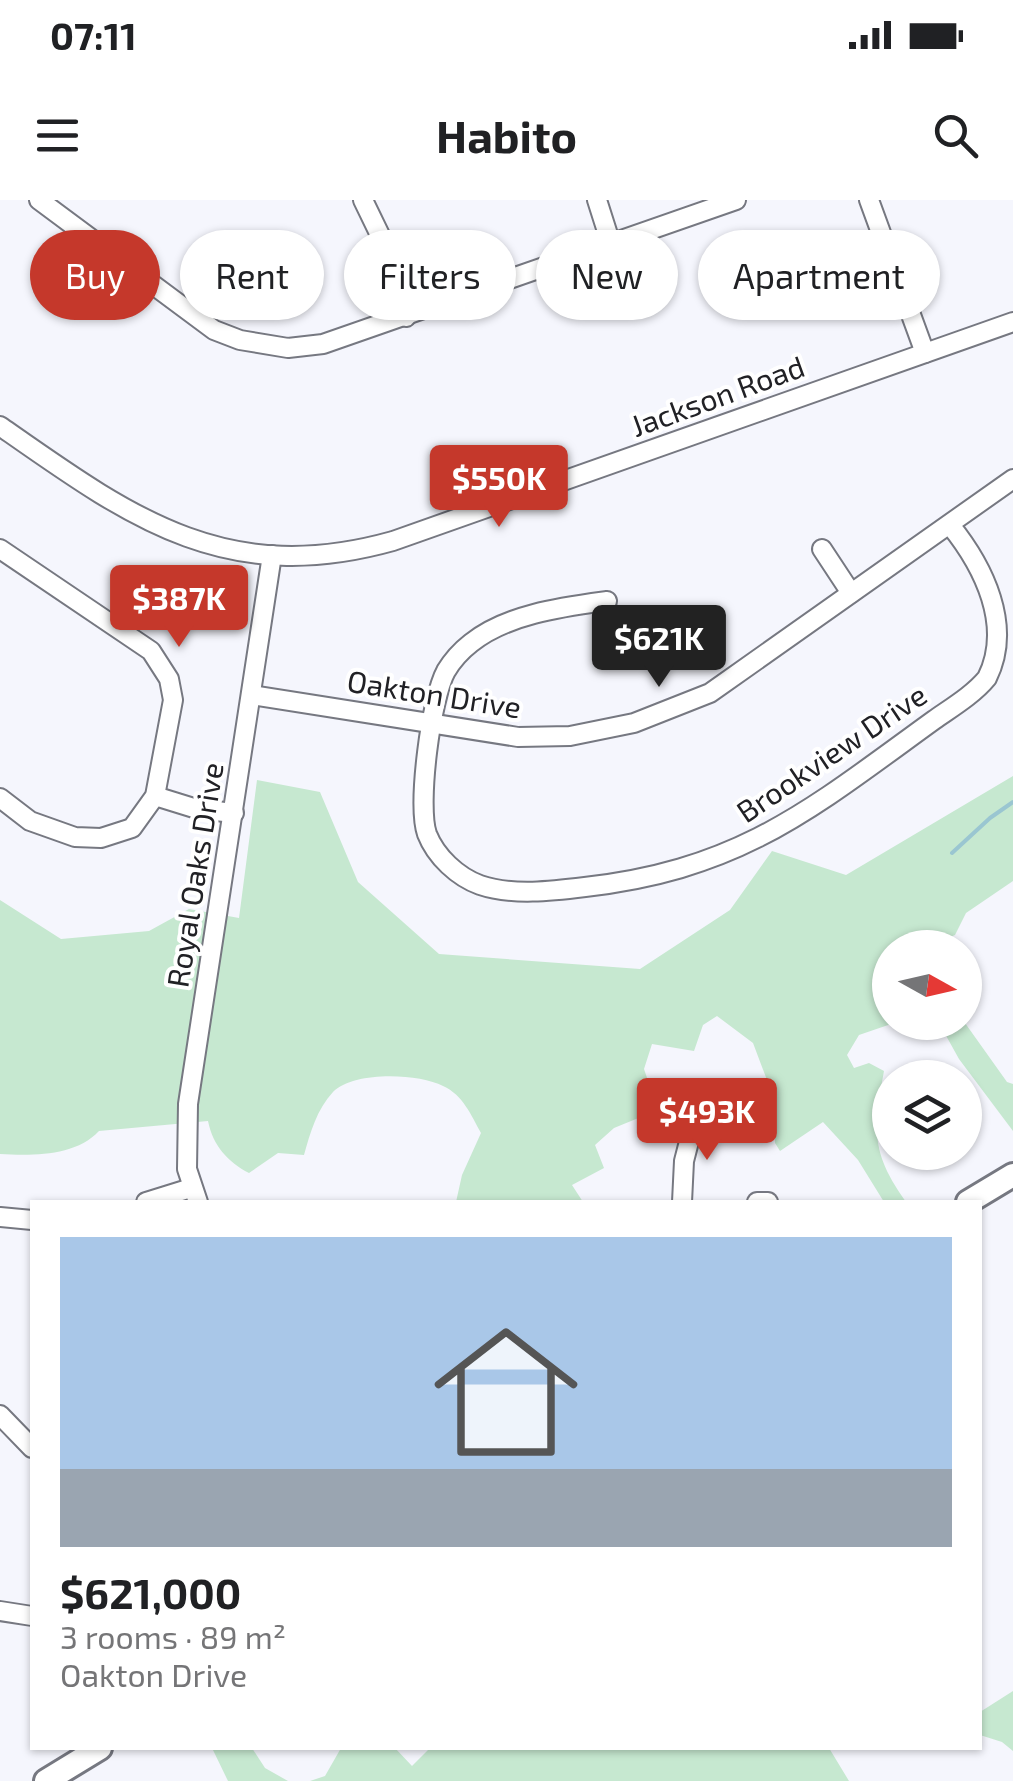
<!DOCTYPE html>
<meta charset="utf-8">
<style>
body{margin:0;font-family:"Exo 2",sans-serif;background:#f2f2f2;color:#202124;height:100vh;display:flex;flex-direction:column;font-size:38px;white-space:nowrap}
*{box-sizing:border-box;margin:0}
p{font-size:32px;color:#757577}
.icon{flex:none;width:55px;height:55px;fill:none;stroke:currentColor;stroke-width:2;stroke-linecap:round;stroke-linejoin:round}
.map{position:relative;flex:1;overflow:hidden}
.side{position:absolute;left:30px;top:1000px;width:952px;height:550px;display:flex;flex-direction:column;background:#fff;border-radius:0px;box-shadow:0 2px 8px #0004}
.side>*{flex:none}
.banner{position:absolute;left:30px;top:30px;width:955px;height:90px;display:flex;gap:20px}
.needle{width:65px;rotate:98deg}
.tools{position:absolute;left:872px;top:730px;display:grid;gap:20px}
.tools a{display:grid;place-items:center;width:110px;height:110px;border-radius:50%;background:#fff;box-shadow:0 2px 8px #0004;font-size:50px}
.price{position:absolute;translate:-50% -85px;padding:0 22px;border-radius:10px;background:#c5382b;color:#fff;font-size:32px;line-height:65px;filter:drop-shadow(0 2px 5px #0008)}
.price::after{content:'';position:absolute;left:50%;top:60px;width:30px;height:22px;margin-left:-15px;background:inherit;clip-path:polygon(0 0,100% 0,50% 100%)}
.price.active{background:#222;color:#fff}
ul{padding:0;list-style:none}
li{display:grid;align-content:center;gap:20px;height:530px;padding:0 30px}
li span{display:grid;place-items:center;height:310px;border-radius:0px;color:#555}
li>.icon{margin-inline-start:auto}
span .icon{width:180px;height:180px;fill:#fffc;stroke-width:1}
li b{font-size:42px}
.pill{padding:0 35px;border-radius:45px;background:#fff;box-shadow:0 2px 8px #0004;font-size:35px;line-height:90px}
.pill.active{background:#c5382b;color:#fff}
.status{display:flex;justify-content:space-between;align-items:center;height:70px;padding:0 50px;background:#fff;direction:ltr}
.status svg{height:28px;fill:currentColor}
header{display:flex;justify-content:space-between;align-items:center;height:130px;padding:0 30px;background:#fff;font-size:45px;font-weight:700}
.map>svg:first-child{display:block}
.green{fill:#c6e8d0}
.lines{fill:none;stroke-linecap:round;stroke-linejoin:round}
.stream{stroke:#9ac6d1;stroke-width:4}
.minor-casing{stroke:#767881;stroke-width:22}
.major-casing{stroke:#767881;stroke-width:28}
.minor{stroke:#fff;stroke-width:18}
.major{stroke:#fff;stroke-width:22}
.labels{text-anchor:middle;stroke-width:8;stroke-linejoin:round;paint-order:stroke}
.street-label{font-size:30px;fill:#212125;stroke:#fff}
</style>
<div class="status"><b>07:11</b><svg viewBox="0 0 49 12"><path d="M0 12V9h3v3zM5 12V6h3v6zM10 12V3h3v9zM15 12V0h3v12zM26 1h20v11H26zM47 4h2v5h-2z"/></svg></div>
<header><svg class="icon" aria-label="menu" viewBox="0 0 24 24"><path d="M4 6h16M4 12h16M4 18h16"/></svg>Habito<svg class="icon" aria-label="search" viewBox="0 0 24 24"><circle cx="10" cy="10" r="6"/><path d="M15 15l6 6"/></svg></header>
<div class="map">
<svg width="1013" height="1581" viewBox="0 0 1013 1581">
<rect width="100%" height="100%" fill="#f5f6fd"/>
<!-- green -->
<g class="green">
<path d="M1013,576V681L966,713L955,735L926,747L890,748V822L894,823L859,835L847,855L854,868L869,863L884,871C873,931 871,953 906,1002H884L858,960L823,922L780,951L775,943L773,896L753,843L717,816L703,825L694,851L652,844L644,869L658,910L614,928L595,945L604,968L572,985L583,1002H456L462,975L481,933C471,915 463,895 443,886C418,873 353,871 333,892C317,909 310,933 304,955L278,953L249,973C228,962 213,946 208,921L99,931C76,956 33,956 0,954V700L61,739L149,731L189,709L239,718L257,580L320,592L358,682L439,754L640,769L730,710L772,651L846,675Z"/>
<polygon points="939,823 965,823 1007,882 1013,884 1013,931 959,859"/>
<polygon points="1013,1491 1013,1551 1002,1542 980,1535 980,1512"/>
<polygon points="212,1548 252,1548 265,1568 288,1581 228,1581"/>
<polygon points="341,1548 395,1548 412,1566 430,1548 829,1548 849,1581 310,1581 325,1576"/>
</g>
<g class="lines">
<!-- stream -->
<polyline class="stream" points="952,653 990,618 1013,602"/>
<!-- minor casing -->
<g class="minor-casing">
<g id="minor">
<polyline points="39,0 214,130 240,140 288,148 323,144 736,0"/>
<polyline points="363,0 395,66 406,117"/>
<polyline points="597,0 611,44"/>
<polyline points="869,0 925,153"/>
<path d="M0,226C130,317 225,388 393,341L1013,122"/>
<polyline points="0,349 151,451 169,479 173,500 155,596 132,628 101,638 75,637 30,621 0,598"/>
<polyline points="822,349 851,393"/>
<path d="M607,401C563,407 507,414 471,443C462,450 452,461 446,471C431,498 417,605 427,634C436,657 458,677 480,685C512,696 553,691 585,687C742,669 811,609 934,520C951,508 973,495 987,478C1013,426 984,367 950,325"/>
<polyline points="251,495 518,537 570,536 634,523 710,493 1013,279"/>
<polyline points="155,596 197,609 234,613"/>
<polyline points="146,1002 191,988"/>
<polyline points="198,1002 187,969 188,904 272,355"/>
<polyline points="682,1002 684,961 694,922"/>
<polyline points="757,1002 768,1002"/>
<polyline points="0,1017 32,1020"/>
<polyline points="0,1215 32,1248"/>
<polyline points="0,1411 32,1416"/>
</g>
</g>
<!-- major casing -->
<g class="major-casing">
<g id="major">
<polyline points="968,1002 1013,975"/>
<polyline points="46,1581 100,1548"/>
</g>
</g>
<!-- minor -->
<use href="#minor" class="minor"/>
<!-- major -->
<use href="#major" class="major"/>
</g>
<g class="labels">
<!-- street labels -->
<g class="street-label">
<text transform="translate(718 197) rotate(-20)" y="10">Jackson Road</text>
<text transform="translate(434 495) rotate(9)" y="10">Oakton Drive</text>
<text transform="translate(832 554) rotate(-34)" y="10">Brookview Drive</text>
<text transform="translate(196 675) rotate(-81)" y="10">Royal Oaks Drive</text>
</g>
</g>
</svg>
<div class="tools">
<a><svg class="needle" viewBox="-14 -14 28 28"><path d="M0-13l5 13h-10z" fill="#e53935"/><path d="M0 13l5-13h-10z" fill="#757577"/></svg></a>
<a><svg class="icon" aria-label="layers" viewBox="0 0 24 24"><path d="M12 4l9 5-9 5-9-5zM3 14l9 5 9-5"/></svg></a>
</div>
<b class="price" style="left:499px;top:330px">$550K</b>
<b class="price" style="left:179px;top:450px">$387K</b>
<b class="price active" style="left:659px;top:490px">$621K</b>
<b class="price" style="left:707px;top:963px">$493K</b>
<div class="banner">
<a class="pill active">Buy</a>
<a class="pill">Rent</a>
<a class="pill">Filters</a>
<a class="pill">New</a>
<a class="pill">Apartment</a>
</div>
<section class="side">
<ul>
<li><span style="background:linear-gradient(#a9c7e8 75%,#9aa5b1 0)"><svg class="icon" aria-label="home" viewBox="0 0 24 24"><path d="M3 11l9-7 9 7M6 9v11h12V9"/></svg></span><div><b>$621,000</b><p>3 rooms · 89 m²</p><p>Oakton Drive</p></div></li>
</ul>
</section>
</div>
